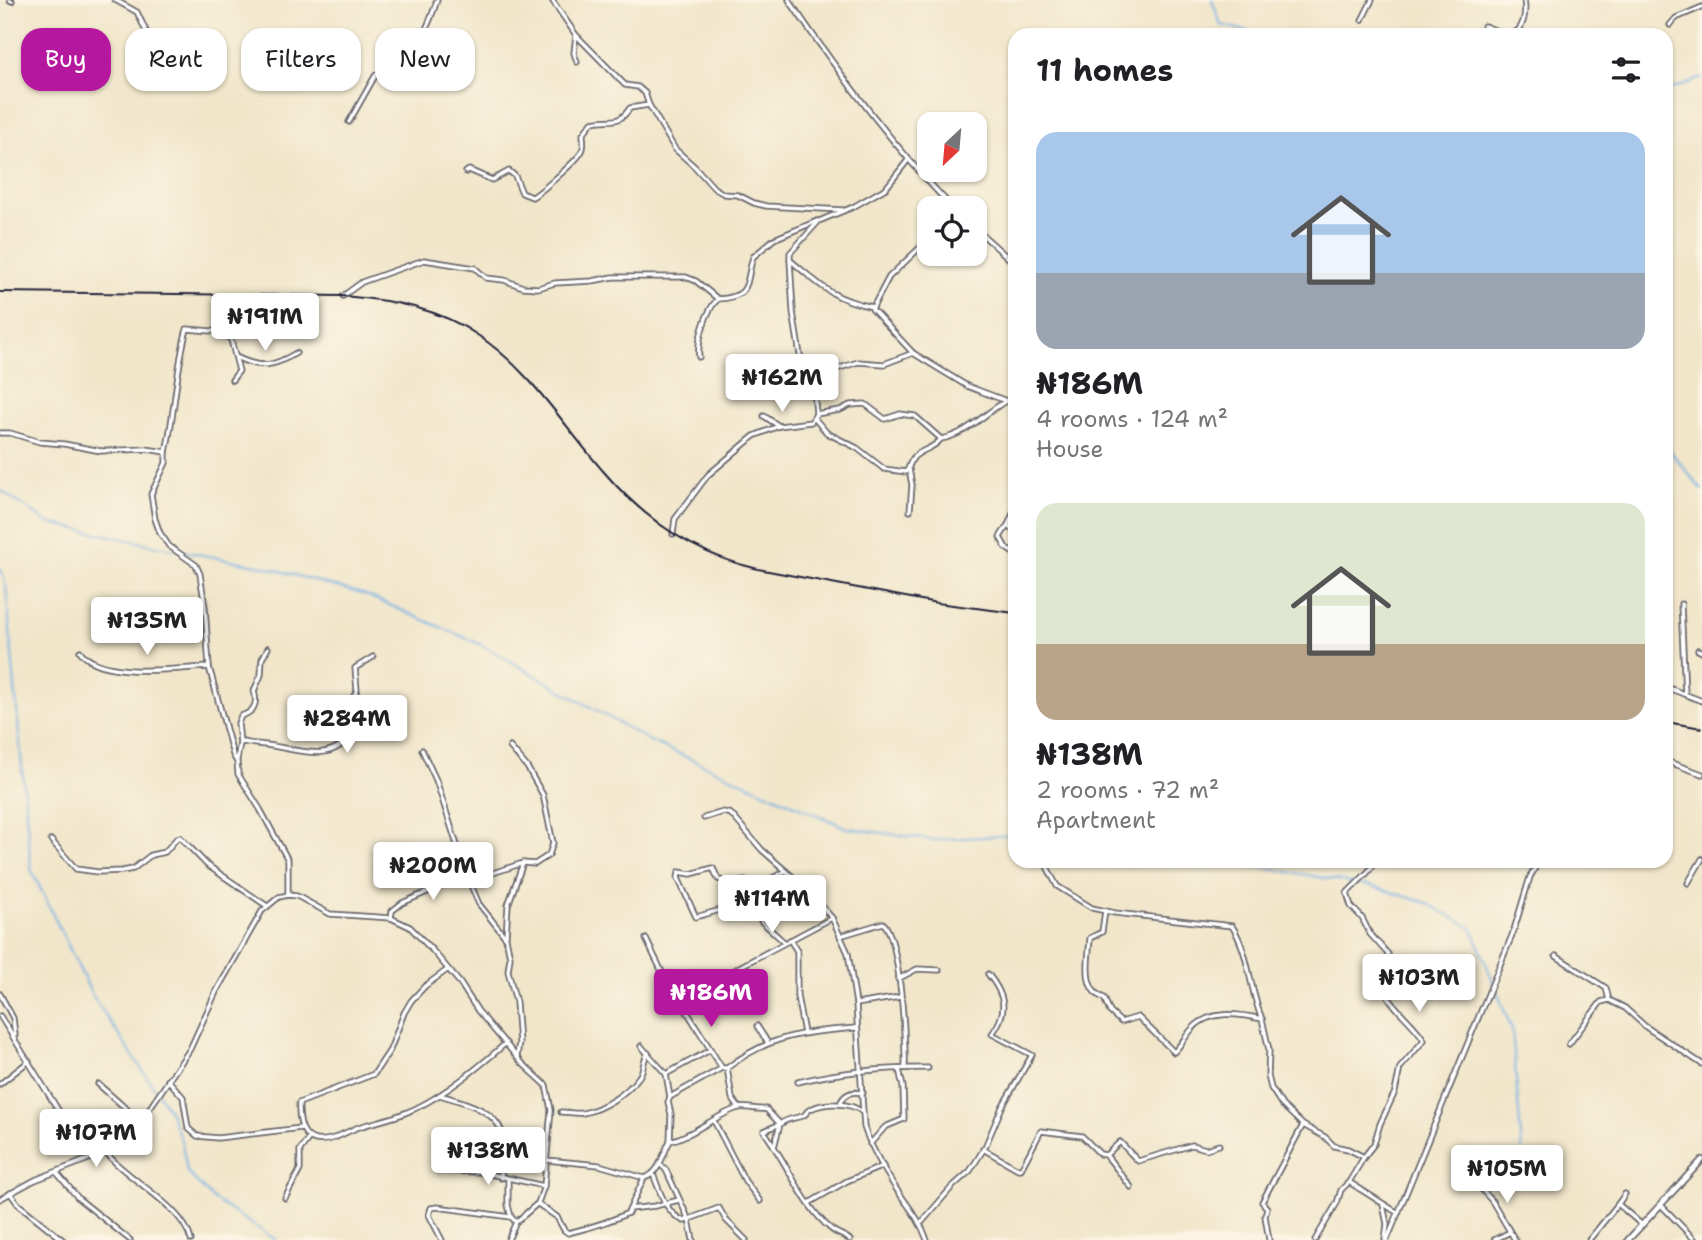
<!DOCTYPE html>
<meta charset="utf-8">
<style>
body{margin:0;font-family:"Shantell Sans",sans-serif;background:#f2f2f2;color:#202124;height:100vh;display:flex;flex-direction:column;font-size:26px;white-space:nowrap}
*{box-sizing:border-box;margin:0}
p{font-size:23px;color:#757577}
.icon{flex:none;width:38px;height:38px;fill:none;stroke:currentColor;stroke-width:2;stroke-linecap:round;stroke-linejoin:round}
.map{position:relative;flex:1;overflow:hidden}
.panel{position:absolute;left:1008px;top:28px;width:665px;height:840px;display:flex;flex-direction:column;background:#fff;border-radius:21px;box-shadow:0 2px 5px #0004}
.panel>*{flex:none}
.guide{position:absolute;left:21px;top:28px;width:665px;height:63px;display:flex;gap:14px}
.needle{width:46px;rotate:206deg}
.buttons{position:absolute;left:917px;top:112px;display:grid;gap:14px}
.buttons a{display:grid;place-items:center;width:70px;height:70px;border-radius:14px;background:#fff;box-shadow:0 2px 5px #0004;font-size:35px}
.price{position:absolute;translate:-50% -60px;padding:0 16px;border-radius:7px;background:#fff;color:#222;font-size:23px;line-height:46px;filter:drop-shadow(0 2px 4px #0008)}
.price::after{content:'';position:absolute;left:50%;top:42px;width:21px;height:16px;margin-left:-10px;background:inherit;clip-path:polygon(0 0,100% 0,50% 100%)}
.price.active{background:#b5179e;color:#fff}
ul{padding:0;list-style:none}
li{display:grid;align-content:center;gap:14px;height:371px;padding:0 28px}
li span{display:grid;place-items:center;height:217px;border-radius:21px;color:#555}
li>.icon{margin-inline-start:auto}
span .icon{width:126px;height:126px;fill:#fffc;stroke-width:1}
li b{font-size:30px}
h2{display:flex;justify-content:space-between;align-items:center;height:84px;padding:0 28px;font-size:30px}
.tag{padding:0 24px;border-radius:21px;background:#fff;box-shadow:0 2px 5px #0004;font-size:24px;line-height:63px}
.tag.active{background:#b5179e;color:#fff}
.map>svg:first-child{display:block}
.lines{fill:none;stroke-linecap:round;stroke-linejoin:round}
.stream{stroke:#72afe4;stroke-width:2}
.street-casing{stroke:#6a676d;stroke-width:7}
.secondary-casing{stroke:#6a676d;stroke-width:8}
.street{stroke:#fff;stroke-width:3.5}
.secondary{stroke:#fff;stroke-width:4.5}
.rail{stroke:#22223b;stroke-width:2}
</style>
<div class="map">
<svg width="1702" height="1240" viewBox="0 0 1702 1240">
<rect width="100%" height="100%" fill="#fcf5e5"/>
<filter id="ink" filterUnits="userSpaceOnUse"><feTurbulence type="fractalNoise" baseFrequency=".0143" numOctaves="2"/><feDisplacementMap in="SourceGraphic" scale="14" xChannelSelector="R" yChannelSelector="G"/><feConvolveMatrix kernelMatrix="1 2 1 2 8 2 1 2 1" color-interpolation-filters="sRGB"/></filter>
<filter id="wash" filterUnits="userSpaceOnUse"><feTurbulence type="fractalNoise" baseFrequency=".00686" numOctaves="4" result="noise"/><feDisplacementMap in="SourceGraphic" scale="28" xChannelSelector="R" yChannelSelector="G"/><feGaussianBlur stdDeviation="1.57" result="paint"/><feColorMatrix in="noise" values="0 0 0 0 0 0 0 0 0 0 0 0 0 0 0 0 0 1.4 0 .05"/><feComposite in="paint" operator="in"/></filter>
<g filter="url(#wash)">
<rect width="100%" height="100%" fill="#f1e6ca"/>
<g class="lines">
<!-- stream -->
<g class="stream">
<polyline points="1212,0 1221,25 1263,35"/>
<polyline points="1666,91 1702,78"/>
<polyline points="1666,446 1702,490"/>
<polyline points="0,490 48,523 172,549"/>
<polyline points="177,550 262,566 366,595 482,645 650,741 847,828 933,840 1015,835"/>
<polyline points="0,568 6,586 31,869 92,995 169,1110 182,1143 187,1172 213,1199 276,1240"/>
<polyline points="1225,861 1371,886 1427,903 1472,928 1512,1030 1522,1149"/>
</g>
</g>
</g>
<g filter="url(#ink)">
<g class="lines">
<!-- street casing -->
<g class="street-casing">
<g id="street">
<polyline points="10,0 12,1"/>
<polyline points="115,0 137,12 153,46 164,52"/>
<polyline points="552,0 576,35"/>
<path d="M789,0C839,74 891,144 953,208"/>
<polyline points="1362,20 1372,0"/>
<polyline points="1670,25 1676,18 1702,7"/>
<path d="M1484,26C1492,28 1502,35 1510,34C1525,32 1526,11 1524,0"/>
<polyline points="577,62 574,53 576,35 625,85 638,87 645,93 649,105 675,149 695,167 714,188 724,194 738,195 754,203 766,206 843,210"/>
<path d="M349,122L375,76C383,68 391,67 399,62C420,47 430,23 437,0"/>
<path d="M466,172L469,170L492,180L509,171L515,176L522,193L532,197C540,193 579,159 582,151C585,146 583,140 583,134L592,122C611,118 618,126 630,108L649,105"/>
<polyline points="975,228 1015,264"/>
<polyline points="343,296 362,282 424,260 475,268 486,278 504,280 523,287 538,288 555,283 592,281 613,277 686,277 696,281 718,299"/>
<path d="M873,307C832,299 821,286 790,260V253L819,221L853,207L886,188L908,160"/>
<polyline points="913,353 872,309 889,277 929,239"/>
<path d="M236,357C260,369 273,367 296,353"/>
<path d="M699,357C697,341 706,310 718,299C753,297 745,282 753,257L774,239L817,221"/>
<polyline points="813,377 858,362 884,364 913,353 967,386 1009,402 1015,403"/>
<polyline points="816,414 840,410 850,405 865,404 885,419 900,414 915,416 940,438"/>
<polyline points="764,416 779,426"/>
<path d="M815,419L827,433L857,448L884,469L906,472C910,467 910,460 915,456C924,448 932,450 941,439C968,434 983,414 1006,401"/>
<polyline points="0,433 10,433 40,442 64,444 101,451 146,449 166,452 166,463 151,494 155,519 160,533 169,546 196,565 200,574 205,607 209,667 233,755 237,762 238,774 260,809 288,860 288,895"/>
<path d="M166,452C175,411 176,369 187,329L224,332L231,340L239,371L232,380"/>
<polyline points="909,469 912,485 910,511"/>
<polyline points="1015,509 1008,525 1015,532"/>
<polyline points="1008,525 1000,537 1006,548 1015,554"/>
<polyline points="673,534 675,519 708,475 754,436 779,426 811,422 816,414 813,377 800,355 793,312 790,260"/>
<polyline points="1681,604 1685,694"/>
<polyline points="1698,650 1702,652"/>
<path d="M80,651C99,680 178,668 209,667"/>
<polyline points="1666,687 1702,701"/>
<path d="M240,743L238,723L241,716C254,712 258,704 254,691L261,675L262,659L268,648"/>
<polyline points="422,750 436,780 467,876 479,904 506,938 510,957 508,971 516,1002 519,1043 517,1056"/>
<path d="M237,760L240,743L244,742C251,744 258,744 266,745C295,748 331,766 352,733L346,711L357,690L355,668L373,657"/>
<polyline points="1666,761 1702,774"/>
<path d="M704,818L723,812L731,814L762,850L810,892L832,918L848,953L856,1004L864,1127C871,1148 883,1168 895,1187C907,1205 920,1219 927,1240"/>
<polyline points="51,840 76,869 98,872 122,871 133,869 151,855 165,852 177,838 180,837 207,865 267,906"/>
<path d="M1044,861L1057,886L1092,908L1115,913L1232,926C1250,954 1249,989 1262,1019"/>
<polyline points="1688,883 1702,859"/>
<polyline points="755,887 745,881 729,884 718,879 713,868 691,874 679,872 678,878 696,917 727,908 744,897 758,909 761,921 784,942"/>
<polyline points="744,897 755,887 786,871"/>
<path d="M1105,911L1102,932L1090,938C1089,958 1081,990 1104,998L1110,1012L1121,1022L1138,1017L1174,1052C1181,1045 1185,1037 1192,1029C1210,1009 1239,1014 1262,1019L1269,1050L1268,1076L1271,1088L1282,1105L1303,1125L1325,1137L1334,1146L1348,1149L1364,1157L1349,1182L1398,1213"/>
<polyline points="391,918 392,911 402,903 462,877 490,874 523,863 535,864 549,855 553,843 543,795 527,767 510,747"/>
<polyline points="506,936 508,905 523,863"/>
<path d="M840,936L883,923C900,937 906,1043 905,1068"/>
<polyline points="646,939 664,976 667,977 680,1001 716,980"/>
<polyline points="790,940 797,951 797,996 804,1033"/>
<polyline points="1556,956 1606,988 1609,1000"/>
<path d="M447,970L425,986L411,1001L404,1013L390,1050L374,1074L299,1103C298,1127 305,1148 334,1138C342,1135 350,1130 359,1127C374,1122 390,1119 405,1113C439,1100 478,1068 506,1043"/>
<polyline points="724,975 832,918"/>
<polyline points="898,979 917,969 939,970"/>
<polyline points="0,994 13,1018 15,1035"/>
<polyline points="1609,1000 1625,1008 1646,1027 1702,1064"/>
<polyline points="681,1002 722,1068"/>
<polyline points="856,1004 900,997"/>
<polyline points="0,1016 65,1121 91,1158"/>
<polyline points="757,1026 768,1043"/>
<polyline points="1569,1044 1601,1002 1609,1000"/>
<polyline points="641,1046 666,1074"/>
<polyline points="727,1068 732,1098 739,1108"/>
<polyline points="168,1080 183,1097 188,1128 197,1136 218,1138 301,1128"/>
<path d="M798,1082C841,1071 883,1068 928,1068"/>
<polyline points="0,1084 29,1061"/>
<polyline points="98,1084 139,1120"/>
<path d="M440,1095C462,1102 493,1108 502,1132C505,1142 501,1167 501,1178"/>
<polyline points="670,1097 666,1074 710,1050"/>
<path d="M840,1104C844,1093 852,1091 863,1093"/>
<path d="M561,1112C568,1112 576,1114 583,1113C603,1109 626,1094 638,1078C645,1070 642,1061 648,1053"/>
<polyline points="714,1121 745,1181 760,1201"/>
<path d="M780,1124L774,1147C792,1174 806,1208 831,1229C837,1234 844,1235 850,1240"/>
<path d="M670,1141L671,1114L668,1102L670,1097L722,1068H727C770,1035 804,1032 856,1028"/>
<polyline points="870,1144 885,1127 904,1119 903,1087 899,1069"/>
<polyline points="774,1146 764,1131 780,1124"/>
<polyline points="983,1149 1018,1169 1021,1169 1041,1131 1082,1136 1100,1154 1106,1155 1131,1187"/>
<path d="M104,1150C127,1181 182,1204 191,1240"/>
<polyline points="1106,1155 1120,1142 1138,1161 1192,1145 1206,1149 1219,1145"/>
<path d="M1364,1157L1374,1144L1380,1124L1395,1092L1400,1068L1424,1040C1413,1020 1382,1003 1382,976C1382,969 1387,961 1388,954L1370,934L1362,918L1351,906L1347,893L1368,872L1376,861"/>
<path d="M546,1160L599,1165L644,1178C660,1174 663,1153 670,1141C695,1135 714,1116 738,1108C744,1106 757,1110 766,1109L780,1124C788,1118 793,1119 802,1116C811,1112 802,1113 811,1109C824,1102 851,1102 862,1112"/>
<polyline points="660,1164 666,1170 689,1220 693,1240"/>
<polyline points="438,1171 481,1172 544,1186"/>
<polyline points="57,1173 79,1199 130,1240"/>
<path d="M653,1174C660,1191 665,1213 684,1221L719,1208L726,1220L746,1240"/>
<polyline points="508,1180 508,1205 511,1217"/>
<polyline points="1478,1185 1492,1201 1515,1240"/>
<polyline points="10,1193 18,1204 63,1240"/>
<polyline points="1625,1194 1618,1204 1642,1225"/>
<polyline points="285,1198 300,1170 300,1150 309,1138"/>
<polyline points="0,1199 35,1180 91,1158 121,1140 145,1115 190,1049 216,992 262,911 279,897 288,895 297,896 330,914 391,918 410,927 433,951 460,983 478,1011 522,1063 546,1085 551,1110 544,1186 538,1203 516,1222 508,1240"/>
<polyline points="809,1203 847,1181 883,1166"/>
<path d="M538,1204L557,1217L564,1230L568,1233C589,1228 609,1222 628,1213L644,1178"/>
<polyline points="1383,1205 1387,1224 1385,1240"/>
<polyline points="1661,1205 1695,1240"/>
<polyline points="630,1209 655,1206 679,1200"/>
<path d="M922,1222L952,1187L970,1171L985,1147L1002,1107L1032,1055L992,1034C1009,1011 1005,995 988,974"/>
<polyline points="442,1240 429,1215 431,1208 437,1207 511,1217 516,1222"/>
<polyline points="1269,1240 1265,1216 1267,1208 1262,1202 1303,1125"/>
<polyline points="1315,1240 1337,1203 1341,1190 1349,1182"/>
<polyline points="1387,1240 1513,933 1530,877 1539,861"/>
<polyline points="1494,1240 1510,1232"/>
<polyline points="1589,1240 1618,1204"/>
</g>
</g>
<!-- secondary casing -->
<g class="secondary-casing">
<polyline id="secondary" points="1628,1240 1702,1160"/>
</g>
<!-- street -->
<use href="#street" class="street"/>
<!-- secondary -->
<use href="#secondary" class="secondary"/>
<!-- rail -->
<g class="rail">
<path d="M0,292L343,296C391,300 439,308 479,336C532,372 563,425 604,472C645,520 696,555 758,569L937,603L1015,613"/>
<polyline points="1666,722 1702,728"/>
</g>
</g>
</g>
</svg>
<div class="buttons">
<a><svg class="needle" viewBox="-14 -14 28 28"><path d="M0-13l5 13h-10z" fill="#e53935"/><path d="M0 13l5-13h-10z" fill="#757577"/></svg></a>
<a><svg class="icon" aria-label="locate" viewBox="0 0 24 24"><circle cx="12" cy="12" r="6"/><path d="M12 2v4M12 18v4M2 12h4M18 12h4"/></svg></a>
</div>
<b class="price" style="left:265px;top:353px">₦191M</b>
<b class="price" style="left:782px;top:414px">₦162M</b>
<b class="price" style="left:147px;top:657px">₦135M</b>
<b class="price" style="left:347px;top:755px">₦284M</b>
<b class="price" style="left:433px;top:902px">₦200M</b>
<b class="price" style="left:772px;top:935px">₦114M</b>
<b class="price" style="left:1419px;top:1014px">₦103M</b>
<b class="price active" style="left:711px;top:1029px">₦186M</b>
<b class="price" style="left:96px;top:1169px">₦107M</b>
<b class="price" style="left:488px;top:1187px">₦138M</b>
<b class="price" style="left:1507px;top:1205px">₦105M</b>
<div class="guide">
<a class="tag active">Buy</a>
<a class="tag">Rent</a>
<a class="tag">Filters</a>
<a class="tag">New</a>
</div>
<section class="panel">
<h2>11 homes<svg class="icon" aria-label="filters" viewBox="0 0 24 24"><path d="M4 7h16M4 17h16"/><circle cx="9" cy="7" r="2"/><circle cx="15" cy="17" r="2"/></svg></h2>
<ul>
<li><span style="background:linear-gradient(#a9c7e8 65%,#9aa5b1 0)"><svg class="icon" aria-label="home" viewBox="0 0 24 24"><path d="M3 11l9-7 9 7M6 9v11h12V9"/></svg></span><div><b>₦186M</b><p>4 rooms · 124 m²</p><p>House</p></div></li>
<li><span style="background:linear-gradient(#dfe7d0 65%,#b9a48a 0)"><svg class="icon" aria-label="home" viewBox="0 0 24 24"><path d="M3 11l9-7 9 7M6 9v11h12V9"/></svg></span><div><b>₦138M</b><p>2 rooms · 72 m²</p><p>Apartment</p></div></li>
</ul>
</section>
</div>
